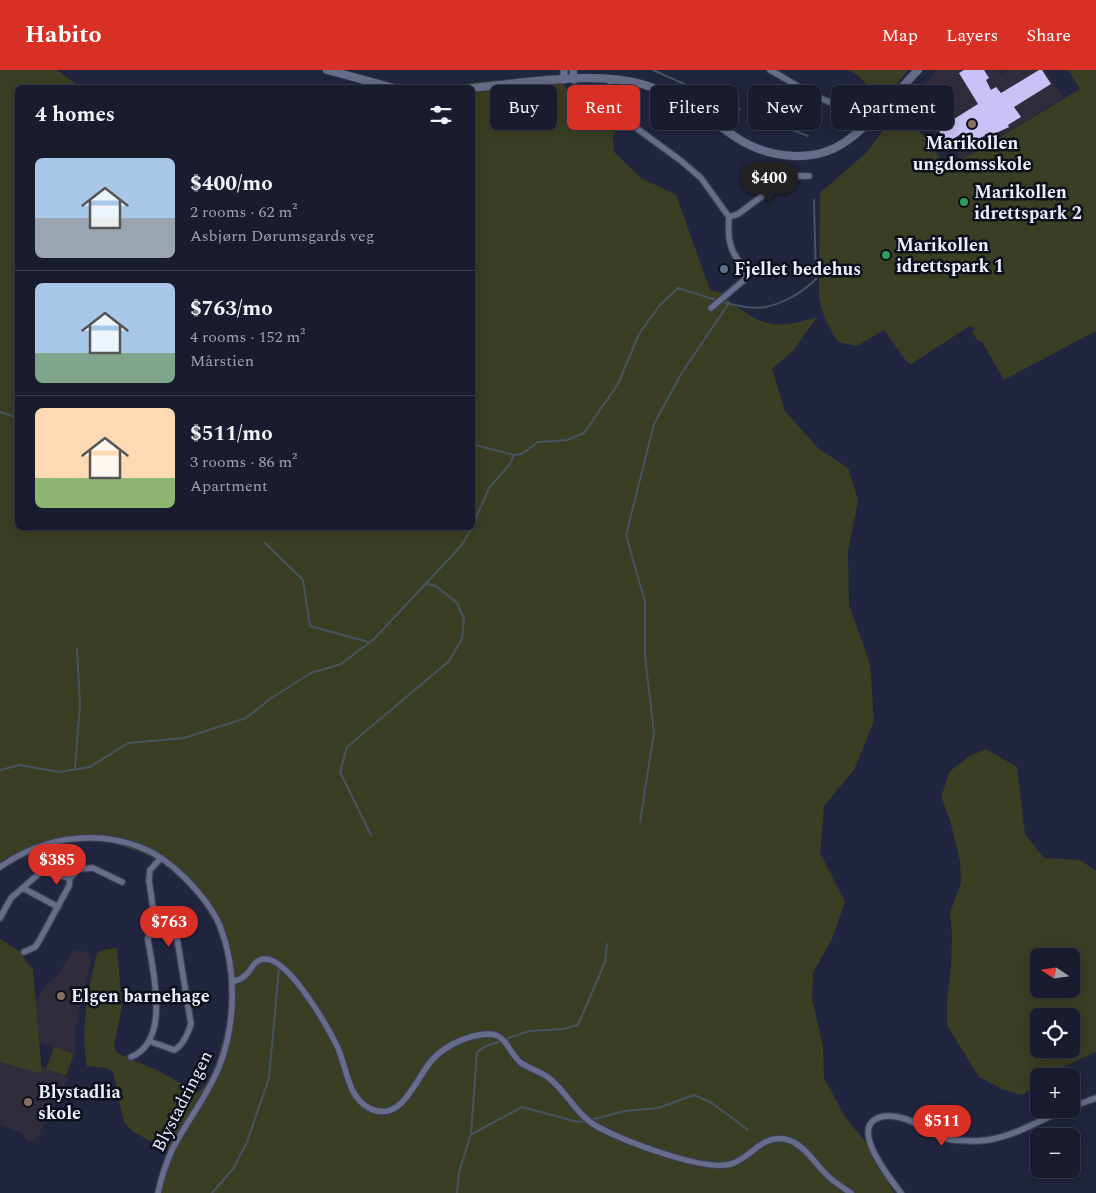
<!DOCTYPE html>
<meta charset="utf-8">
<style>
body{margin:0;font-family:Spectral,serif;background:#222537;color:#f1f3f6;height:100vh;display:flex;flex-direction:column;font-size:19px;white-space:nowrap}
*{box-sizing:border-box;margin:0}
p{font-size:16px;color:#9fa1aa}
.icon{flex:none;width:28px;height:28px;fill:none;stroke:currentColor;stroke-width:2;stroke-linecap:round;stroke-linejoin:round}
.map{position:relative;flex:1;overflow:hidden}
.details{position:absolute;left:15px;top:15px;width:460px;height:445px;display:flex;flex-direction:column;background:#191c2f;border-radius:8px;box-shadow:0 2px 12px #0003,0 0 0 1px #373a4b}
.details>*{flex:none}
.top-card{position:absolute;left:490px;top:15px;width:475px;height:45px;display:flex;gap:10px}
.needle{width:32px;rotate:283deg}
.fabs{position:absolute;left:1030px;top:878px;display:grid;gap:10px}
.fabs a{display:grid;place-items:center;width:50px;height:50px;border-radius:8px;background:#191c2f;box-shadow:0 2px 12px #0003,0 0 0 1px #373a4b;font-size:25px}
.price{position:absolute;translate:-50% -42px;padding:0 11px;border-radius:18px;background:#d93025;color:#fff;font-size:16px;line-height:32px;filter:drop-shadow(0 1px 2px #0008)}
.price::after{content:'';position:absolute;left:50%;top:30px;width:15px;height:11px;margin-left:-8px;background:inherit;clip-path:polygon(0 0,100% 0,50% 100%)}
.price.active{background:#222;color:#fff}
ul{padding:0;list-style:none}
li{display:flex;align-items:center;gap:15px;height:125px;padding:0 20px}
li+li{border-top:1px solid #373a4b}
li span{display:grid;place-items:center;flex:none;width:140px;height:100px;border-radius:8px;color:#555}
li>.icon{margin-inline-start:auto}
span .icon{width:60px;height:60px;fill:#fffc;stroke-width:1}
li b{font-size:21px}
h2{display:flex;justify-content:space-between;align-items:center;height:60px;padding:0 20px;font-size:21px}
.pill{padding:0 18px;border-radius:8px;background:#191c2f;box-shadow:0 2px 12px #0003,0 0 0 1px #373a4b;font-size:18px;line-height:45px}
.pill.active{background:#d93025;color:#fff}
header{display:flex;align-items:center;gap:30px;box-sizing:border-box;height:70px;padding:0 25px;background:#d93025;color:#fff}
header strong{font-size:24px}
nav{display:flex;gap:28px;margin-inline-start:auto;font-size:18px}
.map>svg:first-child{display:block}
.education{fill:#302c3c}
.green{fill:#3a3e22;fill-rule:evenodd}
.lines{fill:none;stroke-linecap:round;stroke-linejoin:round}
.stream{stroke:#465461;stroke-width:2}
.building{fill:#c9c2f6}
.minor-casing{stroke:#3c3e54;stroke-width:8}
.tertiary-casing{stroke:#3c3e54;stroke-width:9}
.secondary-casing{stroke:#3c3e54;stroke-width:9}
.minor{stroke:#666c8a;stroke-width:5.5}
.tertiary{stroke:#666c8a;stroke-width:7}
.secondary{stroke:#666c8a;stroke-width:8}
.education-dot{fill:#8d6e63;stroke:#0d0f1b;stroke-width:2}
.leisure-dot{fill:#2e9e5b;stroke:#0d0f1b;stroke-width:2}
.service-dot{fill:#5c6f8a;stroke:#0d0f1b;stroke-width:2}
.labels{text-anchor:middle;stroke-width:5;stroke-linejoin:round;paint-order:stroke}
.poi-label{font-size:18px;font-weight:bold;fill:#ebeefc;stroke:#0d0f1b;text-anchor:start}
.street-label{font-size:18px;fill:#ebeefc;stroke:#0d0f1b}
</style>
<header>
<strong>Habito</strong>
<nav><a>Map</a><a>Layers</a><a>Share</a></nav>
</header>
<div class="map">
<svg width="1096" height="1123" viewBox="0 0 1096 1123">
<rect width="100%" height="100%" fill="#21253f"/>
<!-- education -->
<g class="education">
<polygon points="937,0 998,0 1001,4 1008,0 1045,0 1064,27 962,90 950,74 904,37"/>
<polygon points="79,880 89,883 91,889 75,959 75,984 27,968 33,939 42,919 56,907 72,882"/>
<polygon points="0,989 42,997 69,1008 36,1070 28,1072 20,1062 0,1055"/>
</g>
<!-- green -->
<g class="green">
<path d="M0,0H57L80,17L18,18V458H472V18L446,17L469,13L552,5L577,27L618,42L622,48L613,67L614,82L641,108L676,125L710,220L724,223C729,233 734,235 743,241C770,260 787,256 817,247L793,281L772,299L785,341L818,378L848,398L858,430L848,482L849,535L870,594L874,651L854,700L824,736L820,783L845,832L832,869L813,903L812,930L823,975L824,1008L845,1047L872,1080L894,1123H161L170,1086L168,1081L132,1061L124,1052L113,1002L106,998L87,996C80,959 88,920 97,884L102,880L117,878L122,936L114,976L117,983L159,1001L198,1023C214,1008 218,985 224,965C235,923 229,867 204,830C181,796 131,773 90,770C78,769 65,773 53,775C34,779 16,783 0,794Z"/>
<path d="M848,0H908L877,39C873,22 865,7 848,0Z"/>
<path d="M1068,0H1096V261L1004,310L982,272L977,270L972,261L976,259L970,256L911,294L907,292L884,260L857,276L838,272C829,257 821,244 819,226L820,123L866,83L895,45H898L927,68L947,99L1080,19Z"/>
<path d="M986,679L1017,697L1025,764L1044,788L1080,790L1096,801V982L1065,996L1054,1006H1039V1015L1022,1025L1004,1020L979,1007L947,955V930L951,899L952,864L950,842L961,814L960,791L950,750L941,727L950,701L970,686ZM1039,886H1071V919H1039ZM1039,946H1071V979H1039Z"/>
<polygon points="0,869 22,883 27,893 33,899 42,1004 0,992"/>
<polygon points="54,977 74,984 66,1006 46,999"/>
</g>
<g class="lines">
<!-- stream -->
<g class="stream">
<polyline points="653,0 740,39"/>
<polyline points="748,43 808,66"/>
<polyline points="0,342 18,348"/>
<polyline points="472,374 514,385"/>
<path d="M472,457L489,418L510,394L514,385L522,384L538,372L567,370L584,363L618,314L639,264L659,236L678,218C699,224 744,242 765,237C783,234 803,222 816,209L814,130"/>
<polyline points="265,473 303,510 310,556 368,572"/>
<polyline points="75,698 80,635 77,579"/>
<polyline points="0,700 20,695 59,702 90,697 128,673 184,668 246,648 270,629 311,603 341,594 374,569 461,476 472,458"/>
<polyline points="640,752 654,662 645,587 645,532 626,465 654,354 681,304 729,233"/>
<polyline points="371,765 340,702 347,677 449,591 462,569 464,549 457,533 436,516 428,514"/>
<polyline points="506,969 529,961 563,959 578,955 605,892 607,874"/>
<polyline points="590,1050 625,1041 658,1038 694,1025 712,1033 748,1060"/>
<polyline points="472,1064 522,1037 578,1052 585,1051"/>
<polyline points="212,1123 233,1099 247,1072 269,1008 279,898"/>
<polyline points="457,1123 459,1102 471,1064 477,982 486,976 501,971"/>
</g>
</g>
<!-- building -->
<polygon class="building" points="964,0 984,0 989,8 986,10 991,20 996,17 1001,23 1039,0 1042,0 1051,14 1014,37 1021,47 1008,55 1009,57 992,65 990,62 973,73 975,75 970,78 961,64 950,71 948,68 945,70 938,59 978,34 959,3"/>
<g class="lines">
<!-- minor casing -->
<g class="minor-casing">
<g id="minor">
<path d="M770,0C791,11 825,36 849,36"/>
<polyline points="611,9 609,28 613,41 680,90 701,108 729,147"/>
<polyline points="729,147 738,144 784,110 792,106 809,106"/>
<path d="M711,238L743,211L746,205C745,197 740,193 736,187C728,175 728,161 729,147"/>
<polyline points="36,778 37,789 42,801"/>
<path d="M0,797C42,768 92,759 140,777C156,783 172,795 184,807C198,821 212,837 220,856C237,899 236,954 219,997C207,1027 186,1052 172,1080C166,1093 161,1109 158,1123"/>
<polyline points="70,808 79,799 93,798 122,812"/>
<polyline points="23,818 58,837"/>
<polyline points="0,848 11,828 42,801 70,808 69,816 38,873 35,877 24,882"/>
<path d="M232,912C235,911 240,910 243,907C252,902 252,890 264,889C288,887 326,954 336,974C347,994 346,1026 369,1038C402,1055 415,1008 433,989C446,975 468,965 488,964C507,964 508,982 520,992C529,999 540,1001 549,1008C567,1022 577,1046 598,1057C624,1071 704,1102 731,1094C751,1088 761,1065 785,1069C803,1073 813,1091 825,1103C832,1111 842,1117 851,1123"/>
<path d="M149,971L174,980C183,976 188,963 191,954L175,856L156,843L153,838L149,810L150,800L161,788"/>
<path d="M131,987C171,971 153,902 148,870L149,860L156,843"/>
<polyline points="1071,1037 1096,1028"/>
<path d="M901,1123C890,1109 852,1061 876,1049C883,1045 894,1046 902,1048C916,1051 926,1061 939,1066C950,1071 965,1071 977,1071C1009,1070 1038,1051 1066,1039"/>
</g>
</g>
<!-- tertiary casing -->
<g class="tertiary-casing">
<g id="tertiary">
<polyline points="564,0 564,10"/>
<polyline points="573,0 574,10"/>
</g>
</g>
<!-- secondary casing -->
<g class="secondary-casing">
<g id="secondary">
<polyline points="327,0 394,18"/>
<path d="M472,18C524,13 595,0 645,15C681,26 707,48 737,68C768,88 813,94 845,72C873,53 895,24 918,0"/>
</g>
</g>
<!-- minor -->
<use href="#minor" class="minor"/>
<!-- tertiary -->
<use href="#tertiary" class="tertiary"/>
<!-- secondary -->
<use href="#secondary" class="secondary"/>
</g>
<!-- markers -->
<g class="education-dot">
<circle cx="972" cy="54" r="5"/>
<circle cx="61" cy="926" r="5"/>
<circle cx="28" cy="1032" r="5"/>
</g>
<g class="leisure-dot">
<circle cx="964" cy="132" r="5"/>
<circle cx="886" cy="185" r="5"/>
</g>
<circle class="service-dot" cx="724" cy="199" r="5"/>
<g class="labels">
<!-- poi labels -->
<g class="poi-label">
<text x="972" y="79" text-anchor="middle">Marikollen<tspan x="972" dy="21">ungdomsskole</tspan></text>
<text x="974" y="128">Marikollen<tspan x="974" dy="21">idrettspark 2</tspan></text>
<text x="896" y="181">Marikollen<tspan x="896" dy="21">idrettspark 1</tspan></text>
<text x="734" y="205">Fjellet bedehus</text>
<text x="71" y="932">Elgen barnehage</text>
<text x="38" y="1028">Blystadlia<tspan x="38" dy="21">skole</tspan></text>
</g>
<!-- street labels -->
<g class="street-label">
<text transform="translate(182 1031) rotate(-63)" y="6">Blystadringen</text>
</g>
</g>
</svg>
<div class="fabs">
<a><svg class="needle" viewBox="-14 -14 28 28"><path d="M0-13l5 13h-10z" fill="#e53935"/><path d="M0 13l5-13h-10z" fill="#9fa1aa"/></svg></a>
<a><svg class="icon" aria-label="locate" viewBox="0 0 24 24"><circle cx="12" cy="12" r="6"/><path d="M12 2v4M12 18v4M2 12h4M18 12h4"/></svg></a>
<a>+</a>
<a>−</a>
</div>
<b class="price active" style="left:769px;top:134px">$400</b>
<b class="price" style="left:57px;top:816px">$385</b>
<b class="price" style="left:169px;top:878px">$763</b>
<b class="price" style="left:942px;top:1077px">$511</b>
<div class="top-card">
<a class="pill">Buy</a>
<a class="pill active">Rent</a>
<a class="pill">Filters</a>
<a class="pill">New</a>
<a class="pill">Apartment</a>
</div>
<section class="details">
<h2>4 homes<svg class="icon" aria-label="filters" viewBox="0 0 24 24"><path d="M4 7h16M4 17h16"/><circle cx="9" cy="7" r="2"/><circle cx="15" cy="17" r="2"/></svg></h2>
<ul>
<li><span style="background:linear-gradient(#a9c7e8 60%,#9aa5b1 0)"><svg class="icon" aria-label="home" viewBox="0 0 24 24"><path d="M3 11l9-7 9 7M6 9v11h12V9"/></svg></span><div><b>$400/mo</b><p>2 rooms · 62 m²</p><p>Asbjørn Dørumsgards veg</p></div></li>
<li><span style="background:linear-gradient(#a9c7e8 70%,#7fa58c 0)"><svg class="icon" aria-label="home" viewBox="0 0 24 24"><path d="M3 11l9-7 9 7M6 9v11h12V9"/></svg></span><div><b>$763/mo</b><p>4 rooms · 152 m²</p><p>Mårstien</p></div></li>
<li><span style="background:linear-gradient(#ffd9b3 70%,#8fb573 0)"><svg class="icon" aria-label="home" viewBox="0 0 24 24"><path d="M3 11l9-7 9 7M6 9v11h12V9"/></svg></span><div><b>$511/mo</b><p>3 rooms · 86 m²</p><p>Apartment</p></div></li>
</ul>
</section>
</div>
